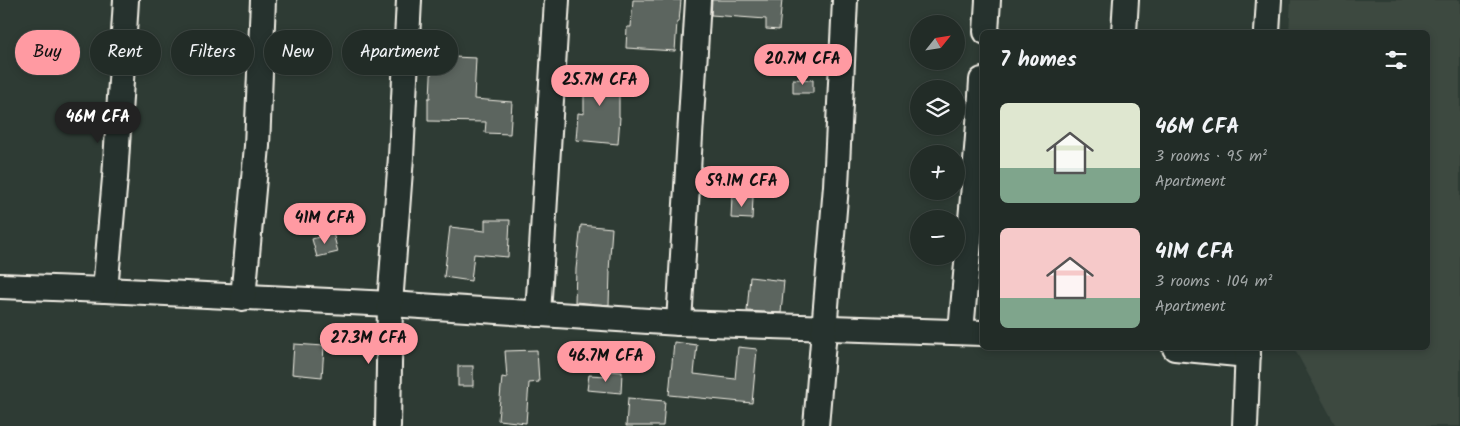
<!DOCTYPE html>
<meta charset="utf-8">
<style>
body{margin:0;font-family:Kalam,sans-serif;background:#2e3833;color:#f1f3f6;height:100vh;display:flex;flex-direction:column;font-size:19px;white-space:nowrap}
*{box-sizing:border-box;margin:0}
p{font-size:16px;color:#a2a7a7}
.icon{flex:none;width:28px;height:28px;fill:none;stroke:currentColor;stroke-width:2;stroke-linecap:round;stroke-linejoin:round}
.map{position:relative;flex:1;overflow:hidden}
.side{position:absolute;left:980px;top:30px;width:450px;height:320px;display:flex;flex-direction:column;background:#222c27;border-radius:8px;box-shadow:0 2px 8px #0003,0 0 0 1px #3f4844}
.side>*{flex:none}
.top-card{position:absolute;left:15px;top:30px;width:475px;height:45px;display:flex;gap:10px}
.needle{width:32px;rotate:60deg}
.fabs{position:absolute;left:910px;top:15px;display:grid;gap:10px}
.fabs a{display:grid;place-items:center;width:55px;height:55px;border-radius:50%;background:#222c27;box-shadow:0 2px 8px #0003,0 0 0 1px #3f4844;font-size:25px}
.price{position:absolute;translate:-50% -42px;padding:0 11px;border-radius:18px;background:#ff9aa2;color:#111;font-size:16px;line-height:32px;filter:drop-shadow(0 1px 2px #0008)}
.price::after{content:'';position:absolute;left:50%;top:30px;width:15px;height:11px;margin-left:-8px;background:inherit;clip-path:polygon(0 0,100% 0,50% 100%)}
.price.selected{background:#222;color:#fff}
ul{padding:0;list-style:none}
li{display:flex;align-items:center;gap:15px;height:125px;padding:0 20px}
li span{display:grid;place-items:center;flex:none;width:140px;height:100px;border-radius:8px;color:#555}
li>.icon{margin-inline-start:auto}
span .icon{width:60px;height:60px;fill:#fffc;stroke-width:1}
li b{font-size:21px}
h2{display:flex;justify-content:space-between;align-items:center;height:60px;padding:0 20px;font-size:21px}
.tag{padding:0 18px;border-radius:22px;background:#222c27;box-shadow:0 2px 8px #0003,0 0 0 1px #3f4844;font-size:18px;line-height:45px}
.tag.selected{background:#ff9aa2;color:#111}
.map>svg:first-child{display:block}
.built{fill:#3c4841}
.building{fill:#5c655e;stroke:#f4f1e8}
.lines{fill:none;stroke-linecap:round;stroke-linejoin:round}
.minor-casing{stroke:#f4f1e8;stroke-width:28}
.minor{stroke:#26332d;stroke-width:24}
</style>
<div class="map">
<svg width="1460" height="426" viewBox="0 0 1460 426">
<rect width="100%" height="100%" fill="#2e3b34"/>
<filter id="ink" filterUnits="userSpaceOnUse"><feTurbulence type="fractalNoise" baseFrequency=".02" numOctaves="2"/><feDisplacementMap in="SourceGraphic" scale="10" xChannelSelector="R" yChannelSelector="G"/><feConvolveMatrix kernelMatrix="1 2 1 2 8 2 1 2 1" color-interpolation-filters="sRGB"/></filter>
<g filter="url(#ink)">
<!-- built -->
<polygon class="built" points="1291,0 1460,0 1460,426 1336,426 1294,348 1428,348 1428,32 1289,32"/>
<!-- building -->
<g class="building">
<polygon points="633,0 681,0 679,22 677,22 675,51 626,48 627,27 631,27"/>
<polygon points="712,0 782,0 779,30 766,29 766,19 711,15"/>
<polygon points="432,56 476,58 474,99 512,102 510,134 485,133 486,122 428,121 428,98 430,98"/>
<polygon points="584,68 619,69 619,117 620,117 618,144 576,140 578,113 584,114"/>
<polygon points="793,79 813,80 813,93 793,93"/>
<polygon points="732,196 753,197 752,219 731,218"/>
<polygon points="485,220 510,220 508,257 474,254 471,281 444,277 450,227 485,231"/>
<polygon points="581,225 612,228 609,271 610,271 609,305 575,302 576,269"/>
<polygon points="333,233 338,252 317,257 312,239"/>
<polygon points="750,277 784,281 781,313 747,311"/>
<polygon points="674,342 697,345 694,374 735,379 738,347 757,349 752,403 669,395"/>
<polygon points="294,344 324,346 322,377 292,374"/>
<polygon points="537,350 539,382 529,383 526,423 498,420 502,377 507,378 505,351"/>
<rect x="458" y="366" width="15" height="20"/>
<polygon points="608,371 622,372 621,393 587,390 589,375 607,376"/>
<polygon points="628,398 665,401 663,426 626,426"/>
</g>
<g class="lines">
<!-- minor casing -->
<g class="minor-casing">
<g id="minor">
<polyline points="986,32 988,0"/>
<polyline points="1124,32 1126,0"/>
<polyline points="1267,32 1269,0"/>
<polyline points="0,286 105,290 390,304 679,323 982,333"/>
<polyline points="105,290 115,178 126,0"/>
<polyline points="243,298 257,146 263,0"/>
<polyline points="538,314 557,0"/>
<polyline points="679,323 698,0"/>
<path d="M961,332C968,248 977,164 982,80"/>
<polyline points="1175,348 1248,355"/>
<polyline points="388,426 390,304 401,157 409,0"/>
<polyline points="816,426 836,186 845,0"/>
<polyline points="1245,426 1248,348"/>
</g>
</g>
<!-- minor -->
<use href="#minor" class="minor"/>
</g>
</g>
</svg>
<div class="fabs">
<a><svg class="needle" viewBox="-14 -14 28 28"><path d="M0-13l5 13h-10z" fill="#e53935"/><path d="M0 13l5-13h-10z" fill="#a2a7a7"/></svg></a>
<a><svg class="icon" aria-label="layers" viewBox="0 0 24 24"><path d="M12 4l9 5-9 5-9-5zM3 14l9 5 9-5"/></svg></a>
<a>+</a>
<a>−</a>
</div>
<b class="price" style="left:803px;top:86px">20.7M CFA</b>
<b class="price" style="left:600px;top:107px">25.7M CFA</b>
<b class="price selected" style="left:98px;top:144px">46M CFA</b>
<b class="price" style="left:742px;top:208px">59.1M CFA</b>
<b class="price" style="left:325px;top:245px">41M CFA</b>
<b class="price" style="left:369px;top:365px">27.3M CFA</b>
<b class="price" style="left:606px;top:383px">46.7M CFA</b>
<div class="top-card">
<a class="tag selected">Buy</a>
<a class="tag">Rent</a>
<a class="tag">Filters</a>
<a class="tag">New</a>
<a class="tag">Apartment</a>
</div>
<section class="side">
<h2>7 homes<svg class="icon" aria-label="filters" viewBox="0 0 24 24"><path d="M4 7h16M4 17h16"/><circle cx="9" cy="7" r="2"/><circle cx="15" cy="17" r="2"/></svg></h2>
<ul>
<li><span style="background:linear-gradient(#dfe7d0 65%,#7fa58c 0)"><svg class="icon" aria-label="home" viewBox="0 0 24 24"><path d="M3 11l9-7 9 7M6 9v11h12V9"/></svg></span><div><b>46M CFA</b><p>3 rooms · 95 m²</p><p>Apartment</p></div></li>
<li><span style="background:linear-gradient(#f6c9c9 70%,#7fa58c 0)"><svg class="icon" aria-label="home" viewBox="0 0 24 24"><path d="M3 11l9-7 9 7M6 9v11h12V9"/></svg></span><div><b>41M CFA</b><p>3 rooms · 104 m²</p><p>Apartment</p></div></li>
</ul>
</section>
</div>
